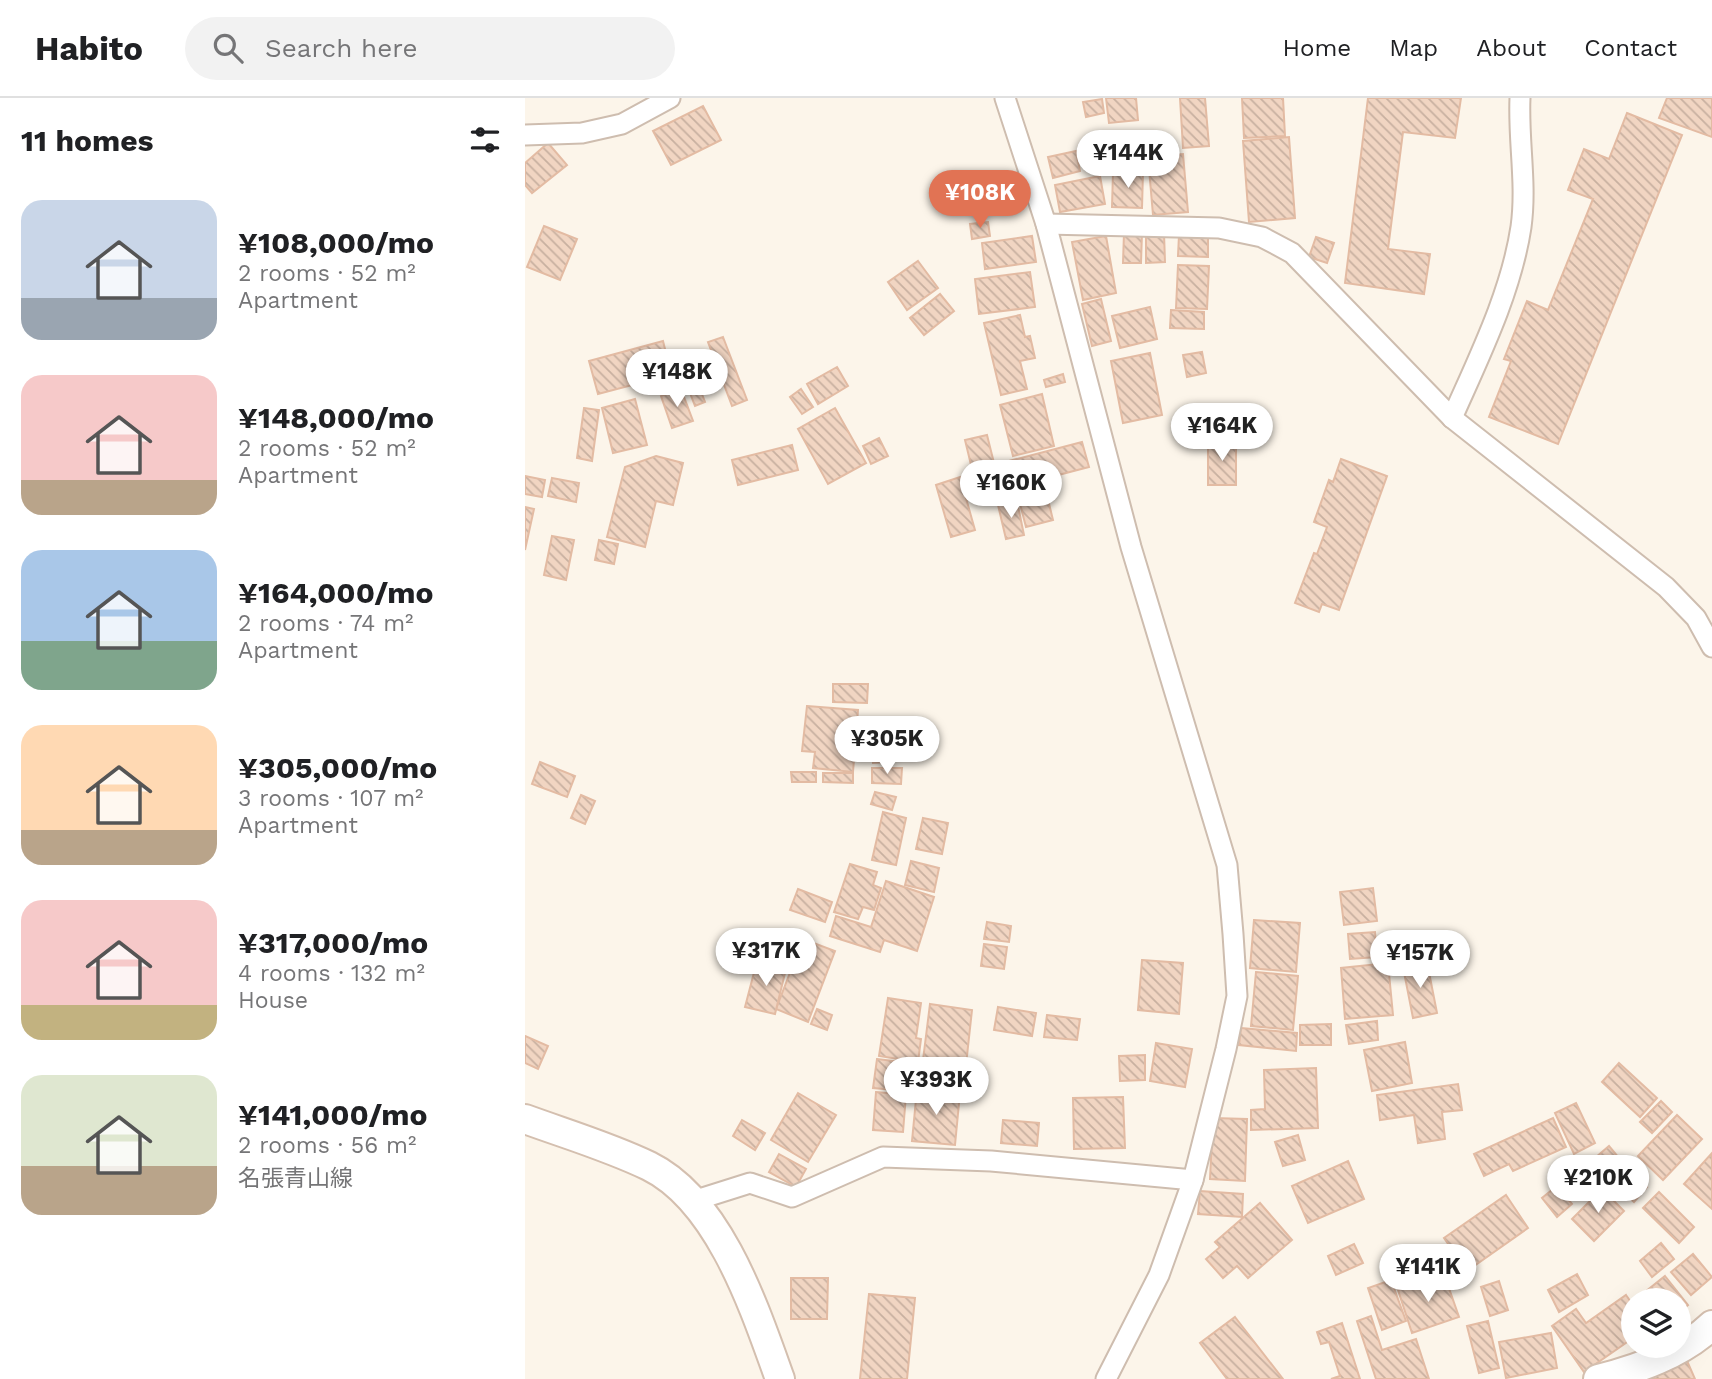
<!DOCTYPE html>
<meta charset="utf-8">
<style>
body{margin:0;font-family:"Work Sans","Noto Sans JP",sans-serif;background:#f2f2f2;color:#202124;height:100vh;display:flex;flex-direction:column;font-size:26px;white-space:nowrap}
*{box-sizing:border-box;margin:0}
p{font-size:23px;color:#757577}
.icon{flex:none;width:38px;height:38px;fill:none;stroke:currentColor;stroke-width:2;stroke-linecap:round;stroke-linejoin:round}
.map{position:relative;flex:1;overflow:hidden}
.details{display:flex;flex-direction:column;background:#fff;width:525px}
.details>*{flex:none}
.fabs{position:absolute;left:1096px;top:1190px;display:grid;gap:14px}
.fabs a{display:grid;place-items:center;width:70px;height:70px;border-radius:50%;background:#fff;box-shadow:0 7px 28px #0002;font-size:35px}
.price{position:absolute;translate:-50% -60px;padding:0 16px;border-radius:24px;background:#fff;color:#222;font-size:23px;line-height:46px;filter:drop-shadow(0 2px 4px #0008)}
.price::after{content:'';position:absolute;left:50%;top:42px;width:21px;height:16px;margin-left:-10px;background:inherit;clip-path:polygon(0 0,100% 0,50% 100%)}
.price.active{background:#e17354;color:#fff}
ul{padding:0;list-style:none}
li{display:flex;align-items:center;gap:21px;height:175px;padding:0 21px}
li span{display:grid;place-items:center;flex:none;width:196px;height:140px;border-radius:21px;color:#555}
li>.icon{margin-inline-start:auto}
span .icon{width:84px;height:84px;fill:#fffc;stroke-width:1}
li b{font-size:30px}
h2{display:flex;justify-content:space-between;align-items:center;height:84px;padding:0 21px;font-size:30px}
header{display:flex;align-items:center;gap:42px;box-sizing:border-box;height:98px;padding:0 35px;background:#fff;border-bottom:2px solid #e0e0e0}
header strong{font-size:33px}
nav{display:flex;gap:38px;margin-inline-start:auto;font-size:24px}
.search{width:490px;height:63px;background:#f2f2f2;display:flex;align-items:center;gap:18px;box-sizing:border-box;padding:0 24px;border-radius:38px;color:#757577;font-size:26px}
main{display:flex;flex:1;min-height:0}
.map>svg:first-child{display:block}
.building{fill:url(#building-back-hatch);stroke:#e3bba3;stroke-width:2}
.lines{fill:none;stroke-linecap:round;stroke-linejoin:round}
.street-casing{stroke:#cebdaf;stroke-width:23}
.secondary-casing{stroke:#d4bfaf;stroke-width:32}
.street{stroke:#fff;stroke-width:19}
.secondary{stroke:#fff;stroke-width:28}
</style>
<header>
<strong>Habito</strong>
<div class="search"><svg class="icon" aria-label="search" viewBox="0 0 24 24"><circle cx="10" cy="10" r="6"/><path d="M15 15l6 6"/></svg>Search here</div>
<nav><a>Home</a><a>Map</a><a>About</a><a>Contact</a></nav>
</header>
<main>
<section class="details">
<h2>11 homes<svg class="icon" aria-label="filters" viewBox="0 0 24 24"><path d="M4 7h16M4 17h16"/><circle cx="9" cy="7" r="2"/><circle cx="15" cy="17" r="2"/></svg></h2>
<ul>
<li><span style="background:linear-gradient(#c9d6e8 70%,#9aa5b1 0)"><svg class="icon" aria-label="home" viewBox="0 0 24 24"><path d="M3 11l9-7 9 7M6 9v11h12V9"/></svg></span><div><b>¥108,000/mo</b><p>2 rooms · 52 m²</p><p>Apartment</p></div></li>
<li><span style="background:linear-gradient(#f6c9c9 75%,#b9a48a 0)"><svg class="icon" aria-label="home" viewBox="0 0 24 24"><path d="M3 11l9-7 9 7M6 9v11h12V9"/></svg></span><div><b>¥148,000/mo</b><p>2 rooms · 52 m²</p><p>Apartment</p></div></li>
<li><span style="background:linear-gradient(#a9c7e8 65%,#7fa58c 0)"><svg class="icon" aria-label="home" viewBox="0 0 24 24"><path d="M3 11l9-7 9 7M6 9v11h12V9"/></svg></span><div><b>¥164,000/mo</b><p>2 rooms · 74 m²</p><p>Apartment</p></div></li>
<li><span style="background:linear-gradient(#ffd9b3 75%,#b9a48a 0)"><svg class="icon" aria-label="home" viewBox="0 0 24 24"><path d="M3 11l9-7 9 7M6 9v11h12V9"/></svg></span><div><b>¥305,000/mo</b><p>3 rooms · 107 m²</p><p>Apartment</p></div></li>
<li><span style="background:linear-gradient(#f6c9c9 75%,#c2b280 0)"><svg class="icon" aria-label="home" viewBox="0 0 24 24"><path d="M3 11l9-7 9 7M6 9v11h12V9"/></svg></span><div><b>¥317,000/mo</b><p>4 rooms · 132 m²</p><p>House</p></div></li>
<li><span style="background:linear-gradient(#dfe7d0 65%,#b9a48a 0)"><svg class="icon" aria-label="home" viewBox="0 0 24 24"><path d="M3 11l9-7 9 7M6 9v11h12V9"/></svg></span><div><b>¥141,000/mo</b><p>2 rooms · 56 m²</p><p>名張青山線</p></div></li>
</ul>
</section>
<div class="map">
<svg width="1187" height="1281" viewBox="0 0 1187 1281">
<defs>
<pattern id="building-back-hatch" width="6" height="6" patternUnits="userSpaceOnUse" patternTransform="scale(1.75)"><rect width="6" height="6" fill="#f1d5c2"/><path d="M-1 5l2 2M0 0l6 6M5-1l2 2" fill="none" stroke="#c8b0a0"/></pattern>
</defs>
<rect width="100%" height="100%" fill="#fcf5ea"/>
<!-- building -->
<g class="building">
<polygon points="581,0 611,0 613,22 584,25"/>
<polygon points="655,0 680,0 684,48 658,50"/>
<polygon points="717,0 758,0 760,38 719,40"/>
<polygon points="843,0 936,0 930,40 878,34 863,151 905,156 899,196 820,185"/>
<polygon points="1142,0 1187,0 1187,39 1134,20"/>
<polygon points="577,1 579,15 561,19 558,4"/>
<polygon points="178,8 196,42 146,67 128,33"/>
<polygon points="1102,15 1157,37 1033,346 964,319 986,263 979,261 1002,203 1023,212 1068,101 1043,92 1059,51 1084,61"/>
<polygon points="764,39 770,120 724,124 718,43"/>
<polygon points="588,41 614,41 614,64 588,65"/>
<polygon points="23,45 42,67 7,95 0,87 0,65"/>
<polygon points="551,53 555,73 528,80 523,59"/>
<polygon points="658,56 663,114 628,117 623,59"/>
<polygon points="588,74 618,74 617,110 587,109"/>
<polygon points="575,78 580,106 535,114 530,87"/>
<polygon points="463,124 465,138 447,141 445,126"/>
<polygon points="19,128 52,141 35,182 2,169"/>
<polygon points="599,135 617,135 616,165 598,165"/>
<polygon points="639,135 640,164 621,165 621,136"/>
<polygon points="654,137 683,138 683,159 653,158"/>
<polygon points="507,138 511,164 460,171 457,145"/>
<polygon points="581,138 591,195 558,202 547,144"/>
<polygon points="791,139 809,145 802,165 784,159"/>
<polygon points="393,163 413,190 382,212 363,184"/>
<polygon points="653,167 684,168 682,211 651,210"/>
<polygon points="505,174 510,209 454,216 450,181"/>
<polygon points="415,196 429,213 399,237 385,220"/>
<polygon points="576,201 586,243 567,248 557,206"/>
<polygon points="625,209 632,241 595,250 587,218"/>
<polygon points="646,212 679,214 679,231 645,230"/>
<polygon points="495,217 500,239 505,238 510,260 495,263 502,291 476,297 459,225"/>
<polygon points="198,239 222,302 207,308 183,244"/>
<polygon points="138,243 147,279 126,285 126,282 73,296 64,263"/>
<polygon points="677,254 681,275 662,279 658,257"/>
<polygon points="625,255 637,317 598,325 586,263"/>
<polygon points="312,269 323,288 293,306 282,286"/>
<polygon points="538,276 540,284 521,289 519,282"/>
<polygon points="156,291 168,323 147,330 136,298"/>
<polygon points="175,291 180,304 170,308 165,295"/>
<polygon points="276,291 288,309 277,316 265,299"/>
<polygon points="517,296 529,348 488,358 475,307"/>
<polygon points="110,301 122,347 88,355 77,310"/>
<polygon points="59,310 74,312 67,363 52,360"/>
<polygon points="310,310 341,365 303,386 273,331"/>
<polygon points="462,337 469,365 447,371 440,342"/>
<polygon points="354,340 363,358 346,366 338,348"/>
<polygon points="711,343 711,387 683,387 683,344"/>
<polygon points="557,344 564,369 518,381 528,422 501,429 484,363"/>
<polygon points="267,347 273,372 213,387 207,362"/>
<polygon points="131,358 158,365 148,407 131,403 120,449 82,439 100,369"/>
<polygon points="816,361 862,378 814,512 797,506 794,514 770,505 789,455 792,456 802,429 789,424 804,382 808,384"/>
<polygon points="0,378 20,382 17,399 0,396"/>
<polygon points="435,379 450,432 426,439 411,387"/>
<polygon points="27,380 54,385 51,404 23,398"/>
<polygon points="492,403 499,437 481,441 473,407"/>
<polygon points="0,409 9,411 0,452"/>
<polygon points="27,438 49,442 41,482 19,477"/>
<polygon points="74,442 93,446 89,466 70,462"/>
<polygon points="308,586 343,586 342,605 308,604"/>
<polygon points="282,608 333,612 328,674 288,670 290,654 277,653"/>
<polygon points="361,649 362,664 348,665 347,650"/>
<polygon points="15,664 50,678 42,699 7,686"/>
<polygon points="347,670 377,670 376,686 347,685"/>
<polygon points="266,674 291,674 291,684 267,684"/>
<polygon points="298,675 328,675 328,685 298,684"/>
<polygon points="350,694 371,699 367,712 346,706"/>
<polygon points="56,697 70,703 60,726 46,720"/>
<polygon points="358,714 381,720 371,767 347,762"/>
<polygon points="398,720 423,725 417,756 391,751"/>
<polygon points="386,763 414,770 409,794 380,787"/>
<polygon points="325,766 352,774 348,787 356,790 349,812 338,809 333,821 309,814"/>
<polygon points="361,783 409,799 392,853 359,842 355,854 305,838 311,818 346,829"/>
<polygon points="848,790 852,823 819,827 815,794"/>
<polygon points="273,791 307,804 300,824 265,812"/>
<polygon points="729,822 775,825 771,874 725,870"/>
<polygon points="462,824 486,828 484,844 459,841"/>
<polygon points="850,834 852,859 825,861 823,836"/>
<polygon points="278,841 310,853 283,924 251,911"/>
<polygon points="459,846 482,849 479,871 456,868"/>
<polygon points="617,862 658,865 654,916 613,912"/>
<polygon points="232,863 261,871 250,916 220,909"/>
<polygon points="902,864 912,915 888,920 878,869"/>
<polygon points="863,865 868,917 820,921 816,870"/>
<polygon points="731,874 773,878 768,932 726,928"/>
<polygon points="363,900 396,905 391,940 396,941 393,964 354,958"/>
<polygon points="405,906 447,912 441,967 398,962"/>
<polygon points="473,909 511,915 507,938 469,932"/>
<polygon points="292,911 307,917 302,932 286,926"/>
<polygon points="522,917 555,921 552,942 519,939"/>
<polygon points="852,923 853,942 824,946 821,927"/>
<polygon points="806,926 806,947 775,947 775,927"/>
<polygon points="716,930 772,935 771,953 714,947"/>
<polygon points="0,938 23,948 13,971 0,965"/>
<polygon points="880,944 887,985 847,993 839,952"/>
<polygon points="631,945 667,951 660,989 625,983"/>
<polygon points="620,957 620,982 595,983 594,958"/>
<polygon points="352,961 393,966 390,985 372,983 370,992 348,990"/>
<polygon points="1094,965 1132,1000 1115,1019 1077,984"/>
<polygon points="396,967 442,971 441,989 394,985"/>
<polygon points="791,970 793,1030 726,1032 726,1012 740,1011 739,972"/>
<polygon points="933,986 937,1012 917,1014 920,1041 893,1045 889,1017 855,1022 852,997"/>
<polygon points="392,991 435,995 430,1047 387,1043"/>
<polygon points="351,994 381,997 378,1034 348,1032"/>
<polygon points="273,995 311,1017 283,1064 246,1042"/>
<polygon points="598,999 600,1050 549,1051 548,1000"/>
<polygon points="1136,1003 1147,1014 1127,1035 1115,1024"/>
<polygon points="1051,1005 1070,1045 1049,1056 1030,1015"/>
<polygon points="1152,1017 1177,1041 1138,1082 1113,1058"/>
<polygon points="688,1020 722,1021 720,1083 685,1081"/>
<polygon points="1028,1020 1041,1049 988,1073 984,1066 959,1078 949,1056"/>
<polygon points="217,1022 240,1035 230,1052 208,1038"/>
<polygon points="478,1022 514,1025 512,1048 476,1045"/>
<polygon points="773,1037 780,1062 758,1068 750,1044"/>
<polygon points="1084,1048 1098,1065 1071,1089 1056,1072"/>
<polygon points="1187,1055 1187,1111 1159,1086"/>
<polygon points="254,1056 281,1071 271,1089 244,1074"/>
<polygon points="823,1063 839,1101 783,1125 767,1088"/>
<polygon points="1103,1072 1122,1089 1109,1104 1090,1087"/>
<polygon points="1032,1088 1047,1106 1032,1119 1017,1100"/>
<polygon points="1077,1091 1099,1113 1069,1143 1047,1121"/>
<polygon points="675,1093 718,1096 717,1119 673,1116"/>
<polygon points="1134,1094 1169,1129 1154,1145 1118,1110"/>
<polygon points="981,1097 1003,1130 942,1173 919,1140"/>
<polygon points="735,1105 767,1142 723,1180 712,1168 698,1180 681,1161 695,1149 690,1144"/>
<polygon points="1136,1145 1149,1161 1127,1179 1115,1163"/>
<polygon points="829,1146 838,1165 811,1177 803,1158"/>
<polygon points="1168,1156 1187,1179 1166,1197 1146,1174"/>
<polygon points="919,1176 934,1219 887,1235 873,1192"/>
<polygon points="1052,1176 1063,1197 1034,1214 1023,1192"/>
<polygon points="1140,1178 1163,1207 1153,1215 1153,1202 1110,1202"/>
<polygon points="266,1180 303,1180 302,1221 266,1221"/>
<polygon points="866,1182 881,1223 857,1232 843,1190"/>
<polygon points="974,1183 983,1212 965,1218 956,1189"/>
<polygon points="344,1196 390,1200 382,1281 335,1281"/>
<polygon points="1101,1197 1108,1207 1108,1240 1059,1274 1027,1228 1051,1211 1061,1225"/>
<polygon points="846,1218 857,1252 891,1241 904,1281 851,1281 832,1223"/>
<polygon points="710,1219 758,1281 702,1281 675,1245"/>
<polygon points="963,1223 974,1270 954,1275 942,1228"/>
<polygon points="817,1225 835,1281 806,1281 815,1278 804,1244 796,1246 792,1234"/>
<polygon points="1026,1235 1032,1270 981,1280 974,1244"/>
<polygon points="1159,1256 1170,1281 1124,1281 1121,1273"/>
</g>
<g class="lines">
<!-- street casing -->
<g class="street-casing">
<g id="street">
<polyline points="480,0 521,126 606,449 702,767 708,836 712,898 701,951 668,1082 634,1177 581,1281"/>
<polyline points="0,37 57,35 97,26 145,0"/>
<polyline points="521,126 694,130 737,139 767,155 927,320 1141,489 1171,520 1187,549"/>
<path d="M927,320C954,259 986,195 996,129C1002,85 993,43 995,0"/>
<polyline points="168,1103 225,1085 267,1099 358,1059 466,1063 668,1082"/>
</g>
</g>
<!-- secondary casing -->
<g class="secondary-casing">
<g id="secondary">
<path d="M0,1021C41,1036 85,1049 124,1068C195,1103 230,1212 255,1281"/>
<path d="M1073,1281C1113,1271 1157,1256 1187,1227"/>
</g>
</g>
<!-- street -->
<use href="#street" class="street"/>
<!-- secondary -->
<use href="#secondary" class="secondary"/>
</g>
</svg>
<div class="fabs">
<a><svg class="icon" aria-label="layers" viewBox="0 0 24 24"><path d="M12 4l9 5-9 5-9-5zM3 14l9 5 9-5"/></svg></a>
</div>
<b class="price" style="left:603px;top:92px">¥144K</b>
<b class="price active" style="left:455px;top:132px">¥108K</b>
<b class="price" style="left:152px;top:311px">¥148K</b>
<b class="price" style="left:697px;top:365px">¥164K</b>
<b class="price" style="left:486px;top:422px">¥160K</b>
<b class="price" style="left:362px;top:678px">¥305K</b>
<b class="price" style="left:241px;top:890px">¥317K</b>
<b class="price" style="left:895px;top:892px">¥157K</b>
<b class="price" style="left:411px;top:1019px">¥393K</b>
<b class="price" style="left:1073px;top:1117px">¥210K</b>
<b class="price" style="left:903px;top:1206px">¥141K</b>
</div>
</main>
